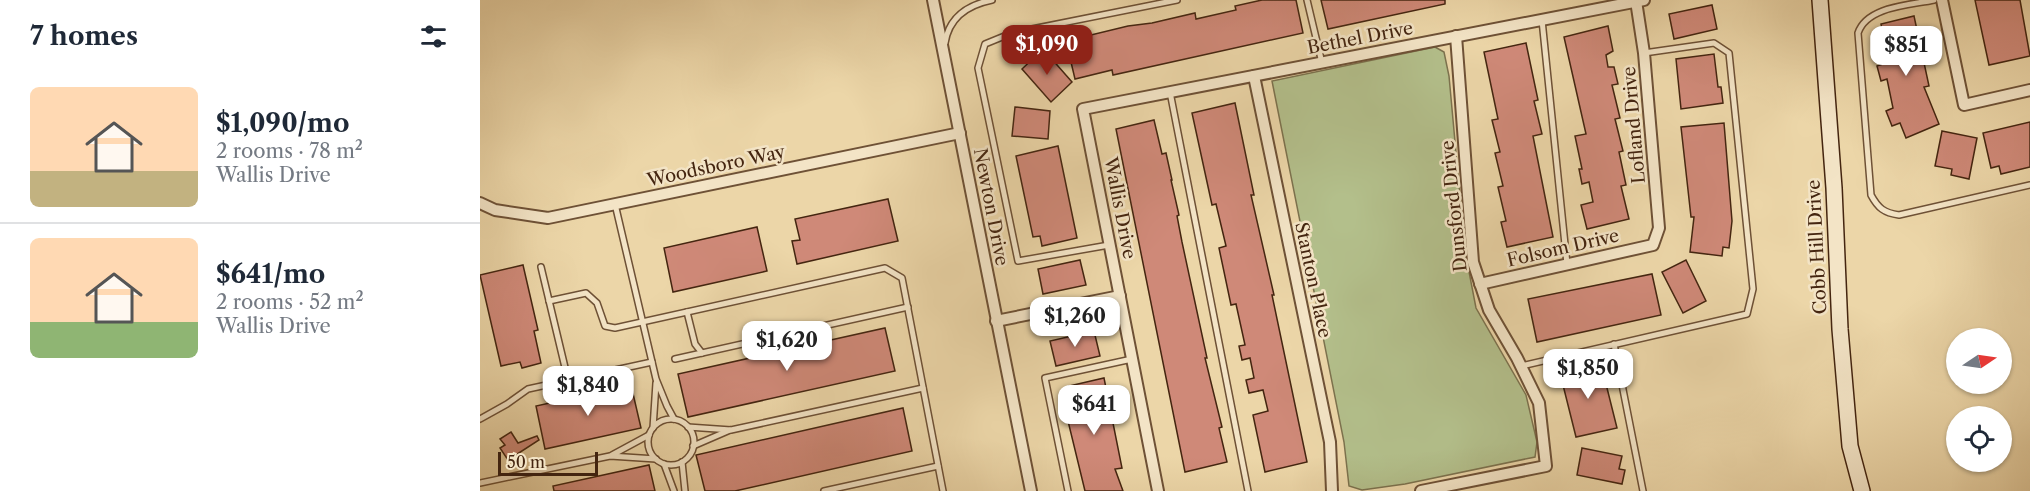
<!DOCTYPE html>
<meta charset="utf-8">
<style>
body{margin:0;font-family:"Libre Caslon Text",serif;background:#f2f2f3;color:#1f2937;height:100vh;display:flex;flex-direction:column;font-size:22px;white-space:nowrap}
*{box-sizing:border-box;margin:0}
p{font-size:20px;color:#747a83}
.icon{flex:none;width:33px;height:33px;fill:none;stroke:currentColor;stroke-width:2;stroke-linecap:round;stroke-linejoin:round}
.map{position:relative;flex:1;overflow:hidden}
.sheet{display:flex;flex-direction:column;background:#fff;width:480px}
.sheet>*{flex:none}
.needle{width:39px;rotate:77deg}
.buttons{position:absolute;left:1466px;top:328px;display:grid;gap:12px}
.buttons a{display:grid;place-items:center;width:66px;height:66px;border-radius:50%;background:#fff;box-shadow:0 2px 4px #0004;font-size:30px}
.scale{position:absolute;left:18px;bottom:15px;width:100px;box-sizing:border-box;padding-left:6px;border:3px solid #442510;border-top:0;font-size:16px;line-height:21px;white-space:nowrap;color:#442510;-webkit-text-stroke:4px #f3e4c6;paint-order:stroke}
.price{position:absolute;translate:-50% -51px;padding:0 14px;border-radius:12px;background:#fff;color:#222;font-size:20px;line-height:39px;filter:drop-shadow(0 2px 3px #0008)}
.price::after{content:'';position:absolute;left:50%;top:36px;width:18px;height:14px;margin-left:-9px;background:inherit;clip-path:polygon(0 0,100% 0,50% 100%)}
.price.selected{background:#8f2418;color:#fff}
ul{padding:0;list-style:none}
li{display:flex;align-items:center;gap:18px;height:150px;padding:0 30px}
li+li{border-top:2px solid #e0e1e3}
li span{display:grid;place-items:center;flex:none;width:168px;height:120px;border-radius:9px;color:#555}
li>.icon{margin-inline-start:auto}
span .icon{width:72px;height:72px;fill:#fffc;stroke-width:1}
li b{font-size:26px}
h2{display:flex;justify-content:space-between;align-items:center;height:72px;padding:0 30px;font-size:26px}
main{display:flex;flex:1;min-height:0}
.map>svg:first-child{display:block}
.green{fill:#b3bf8b;stroke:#7c724e;stroke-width:1.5}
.building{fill:#cf8978;stroke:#442510;stroke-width:1.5}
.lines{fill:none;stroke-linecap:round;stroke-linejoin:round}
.lane-casing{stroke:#6e5136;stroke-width:8}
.street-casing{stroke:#6e5136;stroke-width:14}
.secondary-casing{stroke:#442510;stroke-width:18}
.lane{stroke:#f3e4c6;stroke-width:5}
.street{stroke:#f3e4c6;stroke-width:10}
.secondary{stroke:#f3e4c6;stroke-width:15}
.labels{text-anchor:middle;stroke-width:5;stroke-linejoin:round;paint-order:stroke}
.street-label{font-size:18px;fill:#442510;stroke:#f3e4c6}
</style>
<main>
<section class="sheet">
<h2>7 homes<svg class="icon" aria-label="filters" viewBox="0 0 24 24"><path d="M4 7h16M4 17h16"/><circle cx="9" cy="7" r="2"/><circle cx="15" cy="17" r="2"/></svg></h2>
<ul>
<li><span style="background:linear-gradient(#ffd9b3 70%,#c2b280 0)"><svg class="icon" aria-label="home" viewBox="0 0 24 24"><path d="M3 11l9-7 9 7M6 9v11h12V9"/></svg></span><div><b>$1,090/mo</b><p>2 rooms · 78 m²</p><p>Wallis Drive</p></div></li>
<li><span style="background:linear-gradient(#ffd9b3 70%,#8fb573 0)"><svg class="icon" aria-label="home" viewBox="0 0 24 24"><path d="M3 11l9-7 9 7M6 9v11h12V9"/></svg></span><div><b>$641/mo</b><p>2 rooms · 52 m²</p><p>Wallis Drive</p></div></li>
</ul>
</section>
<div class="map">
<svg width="1550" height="491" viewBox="0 0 1550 491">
<rect width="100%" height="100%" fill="#ecd6a8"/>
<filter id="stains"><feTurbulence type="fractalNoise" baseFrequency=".00333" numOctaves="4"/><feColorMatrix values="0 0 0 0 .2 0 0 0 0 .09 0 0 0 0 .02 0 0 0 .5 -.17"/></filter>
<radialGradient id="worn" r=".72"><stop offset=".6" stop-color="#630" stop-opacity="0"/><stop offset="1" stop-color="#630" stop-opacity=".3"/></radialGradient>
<!-- green -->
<polygon class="green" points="955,47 964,52 969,76 985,251 996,308 1046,395 1057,442 1055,457 925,484 882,490 869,486 864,442 792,81"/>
<!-- building -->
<g class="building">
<polygon points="782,0 816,0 823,33 633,75 632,70 595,79 586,41 648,26 672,23 715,13 716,19 756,10 755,6"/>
<polygon points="841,0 965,0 965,4 848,29"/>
<polygon points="1495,0 1540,0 1550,56 1509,65"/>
<polygon points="1232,5 1237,29 1194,39 1189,14"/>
<polygon points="1434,16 1449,86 1444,87 1459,124 1426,138 1420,123 1412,126 1406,111 1413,108 1407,79 1401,81 1397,66 1403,64 1397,35 1403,34 1401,24"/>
<polygon points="1128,26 1133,51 1126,55 1128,67 1134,67 1138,84 1132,85 1140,118 1135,119 1143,151 1139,152 1146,185 1141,186 1149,219 1107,229 1101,205 1113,202 1109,182 1102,184 1099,169 1102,169 1095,136 1106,134 1084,37"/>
<polygon points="1046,43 1058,100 1054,101 1062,134 1053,136 1073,237 1027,247 1021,222 1026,221 1018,187 1023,186 1015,153 1020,152 1012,120 1018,119 1004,52"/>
<polygon points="563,49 592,82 571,102 542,69"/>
<polygon points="1234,54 1238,87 1241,87 1243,103 1201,109 1196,59"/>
<polygon points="755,103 774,195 771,195 794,295 792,295 827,462 785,472 773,415 788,411 783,390 769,393 766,380 774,378 770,358 762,360 759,346 765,345 756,304 751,305 739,248 746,246 736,204 732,205 712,113"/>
<polygon points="535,107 570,111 568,139 532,136"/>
<polygon points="674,120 682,154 686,153 692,180 691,180 699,215 697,216 702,242 727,358 725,358 742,427 739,428 747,462 705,472 636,129"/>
<polygon points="1550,122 1550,167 1521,174 1519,166 1511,168 1503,133"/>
<polygon points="1244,123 1252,221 1249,248 1243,247 1242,256 1210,252 1214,217 1211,217 1201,127"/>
<polygon points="1462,131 1497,138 1489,179 1471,175 1472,169 1455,166"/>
<polygon points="578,146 597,238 562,246 560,236 553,237 536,156"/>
<polygon points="408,199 418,241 317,264 312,241 320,240 315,219"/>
<polygon points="277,227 287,271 193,292 184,248"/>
<polygon points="600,260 606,285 563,294 558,269"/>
<polygon points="1206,260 1226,301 1203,313 1182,272"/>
<polygon points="43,265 58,330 54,331 61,363 42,368 40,362 21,366 0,275"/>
<polygon points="1172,274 1181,315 1057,342 1048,299"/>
<polygon points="405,328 415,371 208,417 198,374"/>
<polygon points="614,331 620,356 576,366 570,341"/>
<polygon points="1121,364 1137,428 1096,437 1080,373"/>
<polygon points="624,378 642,468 635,469 643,491 605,491 588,421 590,421 585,400 591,398 589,386"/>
<polygon points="151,385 161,428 65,449 56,406"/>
<polygon points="423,408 432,451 255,491 225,491 216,455"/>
<polygon points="31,432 38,443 57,436 59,440 28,460 20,448 25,445 20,439"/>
<polygon points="1102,448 1142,456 1139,469 1145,470 1142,484 1097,475"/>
<polygon points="169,465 175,491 74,491 73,486"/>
</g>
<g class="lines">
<!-- lane casing -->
<g class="lane-casing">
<g id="lane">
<polyline points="827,0 842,63"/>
<path d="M1454,0C1431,5 1387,6 1378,33L1391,195C1398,208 1404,213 1419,215L1550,185"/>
<polyline points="1062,20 1087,264"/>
<path d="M465,43C469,17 487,5 512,0"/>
<polyline points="690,92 768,491"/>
<polyline points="135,204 176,379 187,406 194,419"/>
<polyline points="629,245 538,261 498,68 505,44 532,33 697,0"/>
<polyline points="61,267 88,380"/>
<polyline points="69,301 106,293 117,303 125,326 135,328 405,268 422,278 463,491"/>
<polyline points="207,312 215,344 222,353"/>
<polyline points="1134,344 1163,491"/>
<polyline points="195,359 428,307"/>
<polyline points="1041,366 1267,314 1273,289 1249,53 1234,43 1164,53"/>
<polyline points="0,419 27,404 48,389 172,362"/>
<circle cx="191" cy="442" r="23"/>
<polyline points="208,427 251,430 443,388"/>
<polyline points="173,428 176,383"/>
<polyline points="213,446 250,430"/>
<polyline points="132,455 169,435"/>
<polyline points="202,462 205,491"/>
<polyline points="184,464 194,491"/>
<polyline points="0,483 130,456 176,459"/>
<polyline points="344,491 458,466"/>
<polyline points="588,491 565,378 652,359"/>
</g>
</g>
<!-- street casing -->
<g class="street-casing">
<g id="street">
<polyline points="453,0 551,491"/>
<polyline points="1462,0 1484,105 1550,90"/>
<polyline points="774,76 850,442 852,491"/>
<polyline points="0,203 15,210 68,218 480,133"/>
<polyline points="1000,284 1173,245 1179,228 1164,53 1156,1"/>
<polyline points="516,321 640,296"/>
<polyline points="678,491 603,109 1164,0"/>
<polyline points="941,491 1066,466 1059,403 1037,358 1009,310 993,262 976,36"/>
</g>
</g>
<!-- secondary casing -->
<g class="secondary-casing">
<polyline id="secondary" points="1340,0 1354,188 1360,329 1370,446 1382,491"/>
</g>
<!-- lane -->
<use href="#lane" class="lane"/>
<!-- street -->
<use href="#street" class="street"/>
<!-- secondary -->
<use href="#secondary" class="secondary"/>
</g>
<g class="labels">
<!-- street labels -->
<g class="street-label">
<text transform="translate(880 38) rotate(-11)" y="6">Bethel Drive</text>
<text transform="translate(1154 125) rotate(-95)" y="6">Lofland Drive</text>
<text transform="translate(236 166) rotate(-12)" y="6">Woodsboro Way</text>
<text transform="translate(974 206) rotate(-96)" y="6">Dunsford Drive</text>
<text transform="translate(511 207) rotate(79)" y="6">Newton Drive</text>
<text transform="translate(640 208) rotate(79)" y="6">Wallis Drive</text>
<text transform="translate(1337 247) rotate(-93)" y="6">Cobb Hill Drive</text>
<text transform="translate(1083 248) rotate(-13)" y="6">Folsom Drive</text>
<text transform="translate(833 280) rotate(78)" y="6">Stanton Place</text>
</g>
</g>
<rect width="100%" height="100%" filter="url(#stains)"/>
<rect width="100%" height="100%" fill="url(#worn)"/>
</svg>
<div class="buttons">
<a><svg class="needle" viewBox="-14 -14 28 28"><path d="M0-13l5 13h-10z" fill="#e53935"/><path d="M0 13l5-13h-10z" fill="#747a83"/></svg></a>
<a><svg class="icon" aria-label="locate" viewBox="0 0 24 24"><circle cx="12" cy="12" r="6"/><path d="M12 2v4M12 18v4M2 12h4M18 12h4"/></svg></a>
</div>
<div class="scale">50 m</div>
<b class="price selected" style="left:567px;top:76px">$1,090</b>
<b class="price" style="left:1426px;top:77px">$851</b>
<b class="price" style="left:595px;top:348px">$1,260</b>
<b class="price" style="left:307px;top:372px">$1,620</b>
<b class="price" style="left:1108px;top:400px">$1,850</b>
<b class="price" style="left:108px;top:417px">$1,840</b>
<b class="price" style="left:614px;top:436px">$641</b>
</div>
</main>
